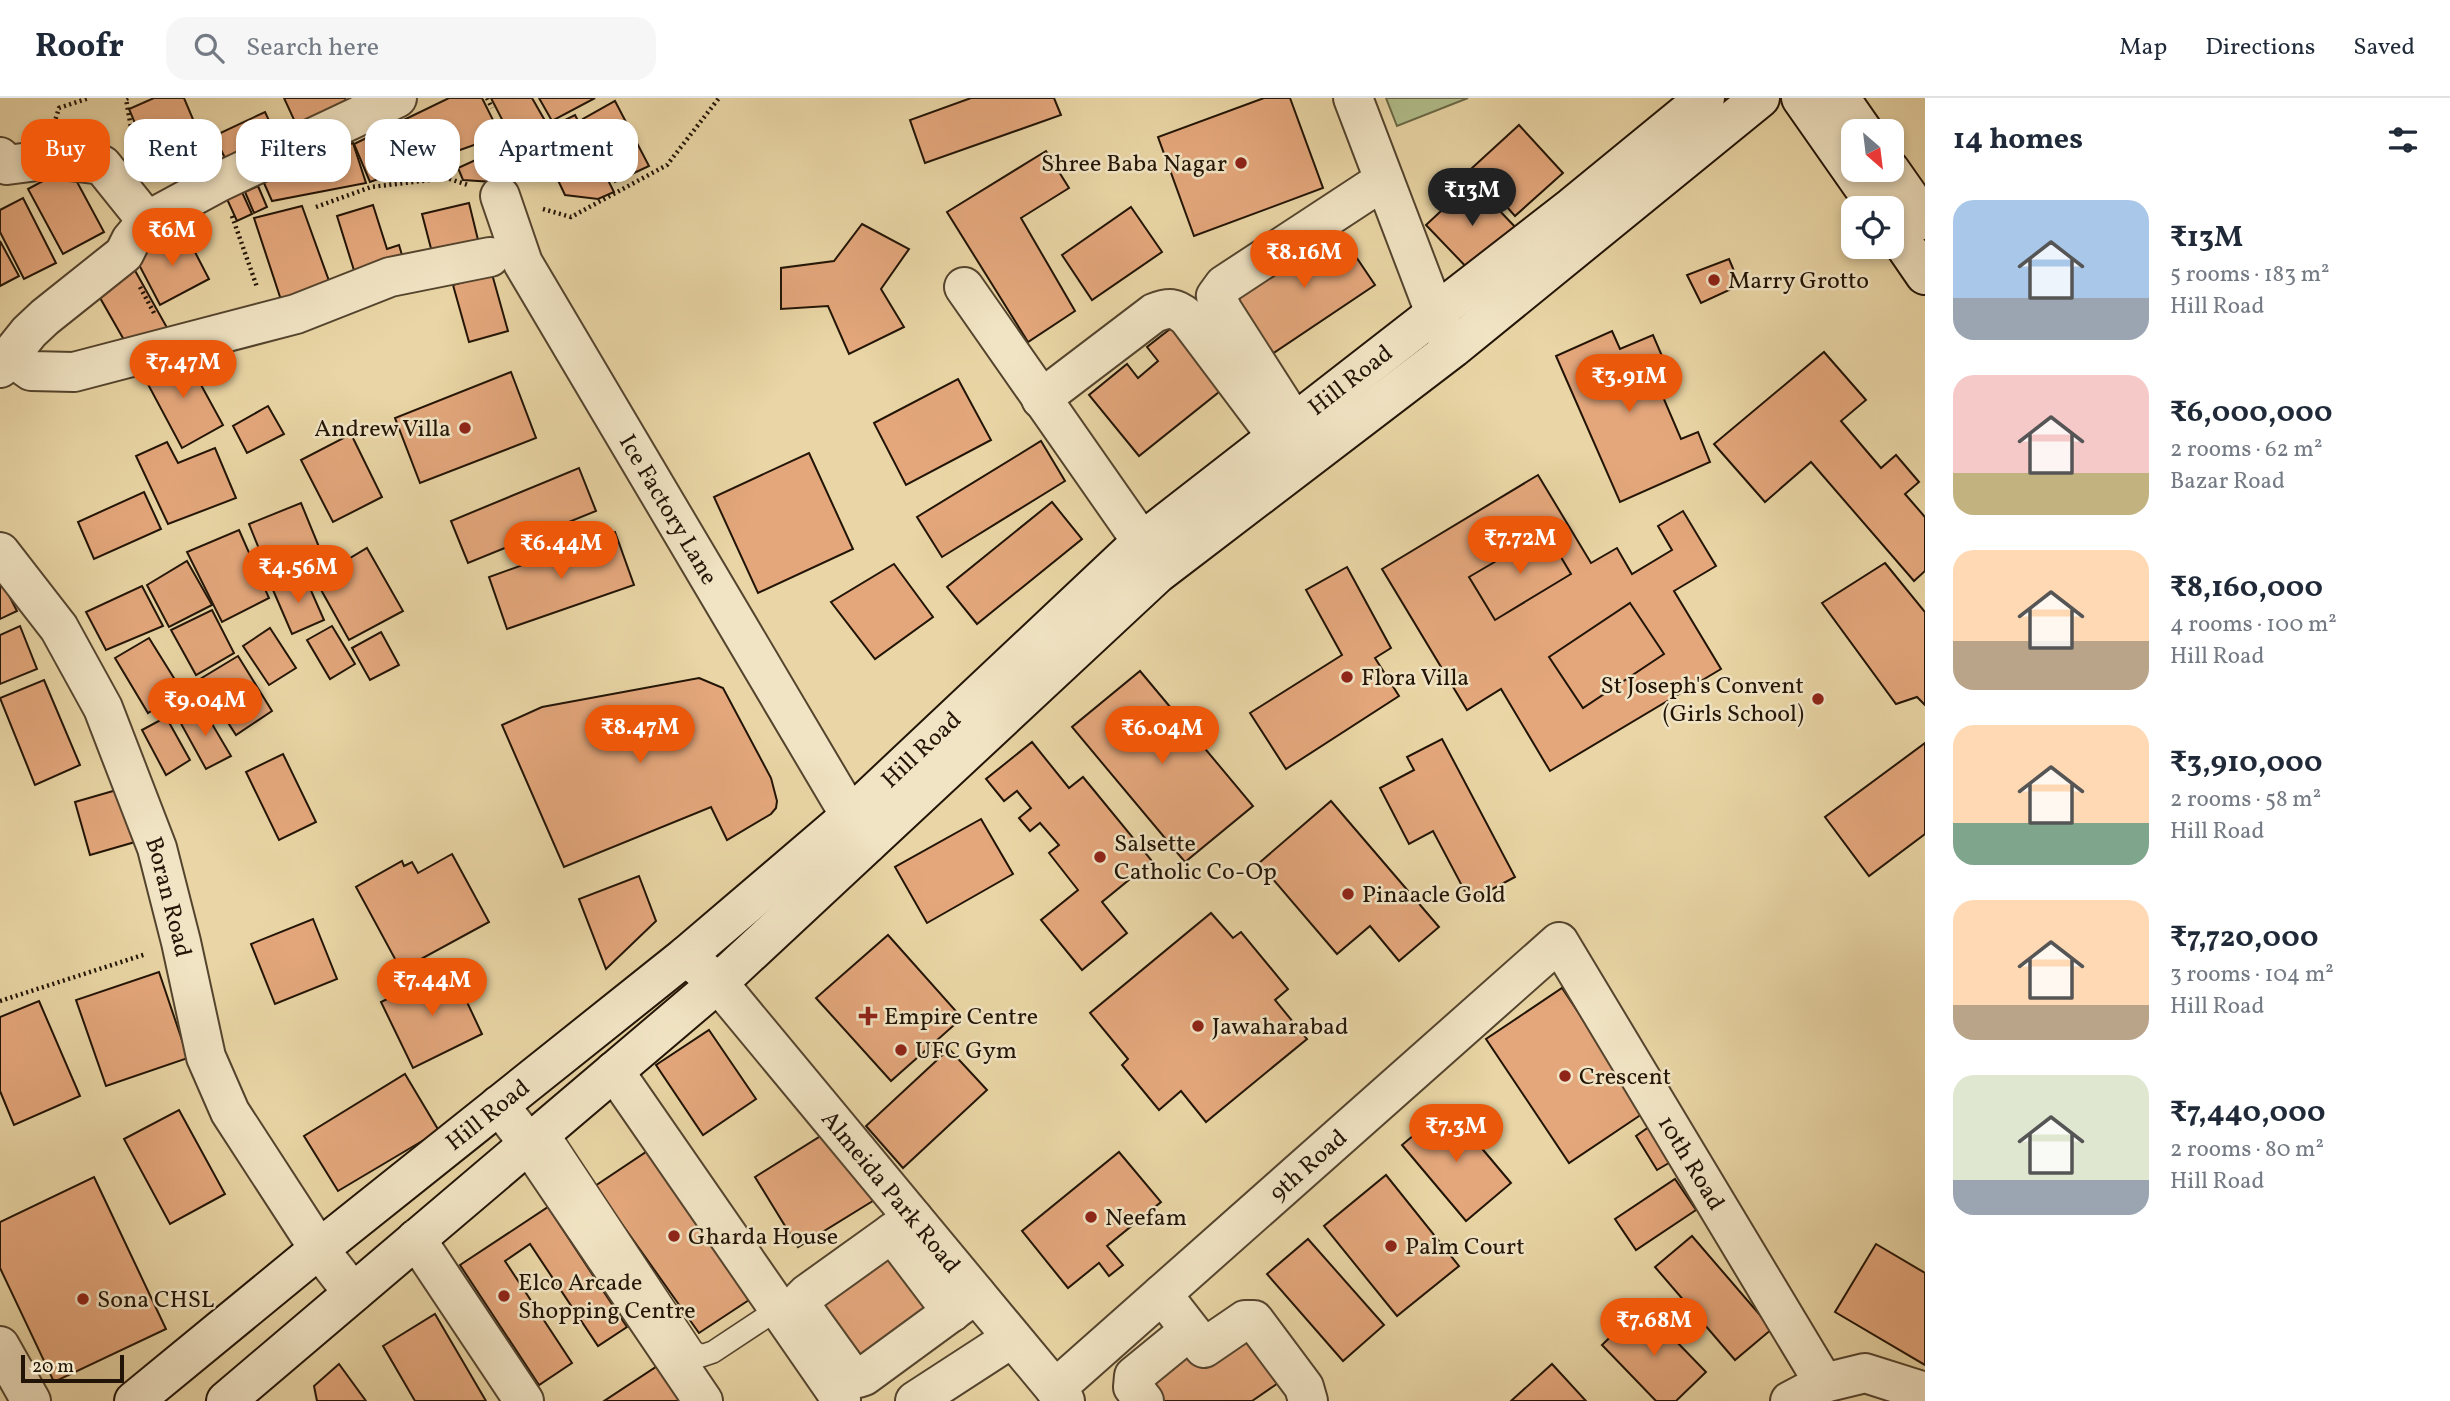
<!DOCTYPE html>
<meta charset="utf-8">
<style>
body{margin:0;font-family:Vollkorn,serif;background:#f6f6f7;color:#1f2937;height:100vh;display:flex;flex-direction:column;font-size:26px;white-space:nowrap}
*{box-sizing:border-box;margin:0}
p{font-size:23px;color:#747a83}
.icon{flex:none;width:38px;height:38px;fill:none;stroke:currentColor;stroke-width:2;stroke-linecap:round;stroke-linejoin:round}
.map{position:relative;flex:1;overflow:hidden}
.drawer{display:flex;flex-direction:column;background:#fff;width:525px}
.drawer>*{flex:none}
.banner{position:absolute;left:21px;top:21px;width:665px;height:63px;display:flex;gap:14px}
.needle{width:46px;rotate:152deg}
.tools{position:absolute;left:1841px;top:21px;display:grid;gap:14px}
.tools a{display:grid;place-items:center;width:63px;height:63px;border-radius:14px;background:#fff;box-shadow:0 4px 10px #0003;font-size:35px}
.scale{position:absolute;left:21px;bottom:18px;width:103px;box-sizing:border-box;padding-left:7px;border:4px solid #221406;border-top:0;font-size:19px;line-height:24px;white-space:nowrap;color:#221406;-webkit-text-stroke:5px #f1e4c4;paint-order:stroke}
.price{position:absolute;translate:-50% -60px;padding:0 16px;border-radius:24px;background:#ea580c;color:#fff;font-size:23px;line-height:46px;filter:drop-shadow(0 2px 4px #0008)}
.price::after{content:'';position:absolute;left:50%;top:42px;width:21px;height:16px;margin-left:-10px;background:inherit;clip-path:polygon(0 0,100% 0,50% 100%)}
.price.active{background:#222;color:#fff}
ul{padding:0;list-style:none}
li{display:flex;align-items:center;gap:21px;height:175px;padding:0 28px}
li span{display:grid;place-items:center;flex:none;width:196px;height:140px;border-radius:21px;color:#555}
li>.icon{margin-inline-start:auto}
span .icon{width:84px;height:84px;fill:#fffc;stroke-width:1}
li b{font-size:30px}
h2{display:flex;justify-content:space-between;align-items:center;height:84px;padding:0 28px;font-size:30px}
.chip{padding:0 24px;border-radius:21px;background:#fff;box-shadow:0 4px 10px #0003;font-size:24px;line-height:63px}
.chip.active{background:#ea580c;color:#fff}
header{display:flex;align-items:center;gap:42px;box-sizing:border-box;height:98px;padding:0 35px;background:#fff;border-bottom:2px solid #e0e1e3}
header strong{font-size:33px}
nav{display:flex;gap:38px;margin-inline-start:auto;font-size:24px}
.search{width:490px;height:63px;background:#f6f6f7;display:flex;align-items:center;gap:18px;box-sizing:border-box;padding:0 24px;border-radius:21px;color:#747a83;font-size:26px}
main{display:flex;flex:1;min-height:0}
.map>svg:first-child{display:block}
.green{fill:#b1be8a;stroke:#6a6948;stroke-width:2}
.building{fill:#e4a77c;stroke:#221406;stroke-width:2}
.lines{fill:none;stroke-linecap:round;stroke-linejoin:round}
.service-casing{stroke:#54442e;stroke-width:24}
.minor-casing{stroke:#54442e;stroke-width:42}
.tertiary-casing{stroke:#54442e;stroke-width:42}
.secondary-casing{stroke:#221406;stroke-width:42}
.path{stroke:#221406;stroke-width:4.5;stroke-dasharray:2 3.5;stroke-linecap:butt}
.service{stroke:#f1e4c4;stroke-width:21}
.minor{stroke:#f1e4c4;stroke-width:38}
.tertiary{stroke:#f1e4c4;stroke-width:38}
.secondary{stroke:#f1e4c4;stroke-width:38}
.poi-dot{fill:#8f2418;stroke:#f1e4c4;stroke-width:2.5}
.labels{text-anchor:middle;stroke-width:5;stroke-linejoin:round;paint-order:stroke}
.poi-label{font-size:24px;fill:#221406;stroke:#f1e4c4;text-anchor:start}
.street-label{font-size:24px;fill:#221406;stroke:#f1e4c4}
</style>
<header>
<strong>Roofr</strong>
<div class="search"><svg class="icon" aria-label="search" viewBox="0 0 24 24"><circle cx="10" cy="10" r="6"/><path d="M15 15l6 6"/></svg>Search here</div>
<nav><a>Map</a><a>Directions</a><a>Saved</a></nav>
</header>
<main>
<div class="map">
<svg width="1925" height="1303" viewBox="0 0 1925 1303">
<rect width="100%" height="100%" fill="#e9d5a5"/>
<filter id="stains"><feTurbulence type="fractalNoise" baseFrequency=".00286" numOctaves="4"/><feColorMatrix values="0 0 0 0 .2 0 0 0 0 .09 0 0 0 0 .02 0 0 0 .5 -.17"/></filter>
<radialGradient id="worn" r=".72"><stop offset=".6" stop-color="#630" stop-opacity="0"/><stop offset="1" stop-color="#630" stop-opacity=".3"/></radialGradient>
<!-- green -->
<polygon class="green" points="1386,0 1468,0 1397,28"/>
<!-- building -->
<g class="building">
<polygon points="154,0 184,0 206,52 155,73 129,11"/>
<polygon points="284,0 345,0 351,14 301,37"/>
<polygon points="449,0 482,0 495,26 491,41 370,84 354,46"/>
<polygon points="491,0 532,0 544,21 532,35 546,63 528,72"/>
<polygon points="539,0 595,0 552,23"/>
<polygon points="971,0 1054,0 1061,17 925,65 910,22"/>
<polygon points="1264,0 1290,0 1323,90 1194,138 1158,39"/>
<polygon points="615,3 649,68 615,84 583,21"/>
<polygon points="265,14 279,44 229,68 214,38"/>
<polygon points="575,17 614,94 598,101 565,97 536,36"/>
<polygon points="1519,27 1563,75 1515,118 1472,70"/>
<polygon points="353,45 366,85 272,103 260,76"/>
<polygon points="506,48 520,80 509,85 463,82 458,70"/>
<polygon points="1046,53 1069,90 1021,120 1075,213 1028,244 947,114"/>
<polygon points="69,69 104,134 63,156 28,91"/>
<polygon points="236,81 252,116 237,123 221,88"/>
<polygon points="1472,84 1519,133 1473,176 1426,127"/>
<polygon points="258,88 267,109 254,115 245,94"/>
<polygon points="23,100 56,165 24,181 0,134 0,112"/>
<polygon points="469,105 480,150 434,162 422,116"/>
<polygon points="373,107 387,151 399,147 405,167 357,182 337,118"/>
<polygon points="302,108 333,194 284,211 254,120"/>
<polygon points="1131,109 1162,154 1092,202 1062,157"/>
<polygon points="862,126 909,151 881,191 904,229 849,256 828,208 781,211 781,170 834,163"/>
<polygon points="1336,129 1375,187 1272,256 1233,197"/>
<polygon points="184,133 209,181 160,207 135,159"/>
<polygon points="0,143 19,178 0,188"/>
<polygon points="1729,161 1740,187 1701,205 1687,177"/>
<polygon points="133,169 170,235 132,256 95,191"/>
<polygon points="492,176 508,233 469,244 453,187"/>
<polygon points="1179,224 1229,286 1139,358 1089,297 1127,266 1138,280 1158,263 1147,249"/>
<polygon points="1612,233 1620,251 1653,237 1668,272 1654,278 1681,341 1698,334 1710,364 1620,404 1556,258"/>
<polygon points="183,254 223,327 182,350 143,277"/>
<polygon points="1824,254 1866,302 1841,323 1881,370 1896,357 1919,384 1905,396 1925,419 1925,473 1914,483 1811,364 1765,404 1714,346"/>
<polygon points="511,274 536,340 420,385 395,320"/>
<polygon points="958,281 991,342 906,387 874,325"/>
<polygon points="268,308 284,336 247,355 233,328"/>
<polygon points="351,336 382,399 333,424 301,362"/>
<polygon points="1041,343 1065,383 942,459 917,419"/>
<polygon points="167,344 178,365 215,350 236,400 168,426 136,358"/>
<polygon points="809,355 853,451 758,495 714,399"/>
<polygon points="579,370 596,413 468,465 451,423"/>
<polygon points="1538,377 1591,465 1617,450 1632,476 1672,452 1658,428 1683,413 1716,468 1674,493 1721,571 1550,673 1501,591 1467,612 1382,471"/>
<polygon points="144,394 161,431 94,461 78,424"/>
<polygon points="1052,404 1082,441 977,526 947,489"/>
<polygon points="301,405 326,466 274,488 249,426"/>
<polygon points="239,432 269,500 222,524 187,454"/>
<polygon points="615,434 634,487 507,531 489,479"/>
<polygon points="1546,434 1571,476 1495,522 1469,479"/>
<polygon points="367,450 403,513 349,542 315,481"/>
<polygon points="187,463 212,507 169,529 147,487"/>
<polygon points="1885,465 1925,514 1925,607 1917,599 1896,606 1822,505"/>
<polygon points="894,466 933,519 875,561 831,504"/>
<polygon points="1347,469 1391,550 1375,560 1399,598 1286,671 1250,615 1342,557 1306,492"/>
<polygon points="305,479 324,522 292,536 273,492"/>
<polygon points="0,480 17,513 0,521"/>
<polygon points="142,488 163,528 106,552 86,514"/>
<polygon points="1630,505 1664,556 1583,610 1549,559"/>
<polygon points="212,512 234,555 196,577 171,532"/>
<polygon points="20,528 37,571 0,586 0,537"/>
<polygon points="332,528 355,566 330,581 307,542"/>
<polygon points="270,530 296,570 269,587 243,548"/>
<polygon points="381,534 399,567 370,582 352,550"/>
<polygon points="149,540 182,593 148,615 115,560"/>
<polygon points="238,558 272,613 236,637 200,581"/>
<polygon points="1140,573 1253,708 1185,764 1072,629"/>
<polygon points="699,580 723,590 771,680 777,703 776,710 771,716 727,742 711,709 564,769 502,627 542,609"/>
<polygon points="44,582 80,667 35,687 0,600"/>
<polygon points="202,609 231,658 206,671 179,622"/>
<polygon points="166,619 190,662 166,677 142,632"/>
<polygon points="1442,641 1515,779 1470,803 1433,733 1409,746 1380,690 1414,672 1407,659"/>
<polygon points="1032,644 1069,690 1083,679 1152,763 1102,804 1127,835 1082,872 1041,822 1078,792 1049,755 1059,747 1040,725 1030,733 1019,720 1031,710 1017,693 1004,703 986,681"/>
<polygon points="1925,645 1925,736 1869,778 1825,719"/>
<polygon points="283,656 316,724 279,742 246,674"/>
<polygon points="120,691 135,744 90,757 75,704"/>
<polygon points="1331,703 1439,829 1399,863 1370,828 1337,856 1259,765"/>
<polygon points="981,721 1013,776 927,825 895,769"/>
<polygon points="452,756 489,824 401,872 356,789 402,763 404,768 412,764 418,775"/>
<polygon points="639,778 656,823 606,871 579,801"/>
<polygon points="1211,815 1233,840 1241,834 1288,891 1275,902 1307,941 1206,1024 1181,993 1159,1012 1122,967 1128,961 1090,915"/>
<polygon points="313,821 337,881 275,906 251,846"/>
<polygon points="888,837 962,920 891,983 816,900"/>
<polygon points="451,870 482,936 413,970 381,904"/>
<polygon points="159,874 188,960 106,988 76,902"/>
<polygon points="1562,890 1645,1014 1569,1065 1486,941"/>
<polygon points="39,903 80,998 14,1027 0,993 0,919"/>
<polygon points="709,932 756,1001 703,1037 656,967"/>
<polygon points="949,951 987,992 903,1070 866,1028"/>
<polygon points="405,976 439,1033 338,1093 304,1038"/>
<polygon points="1447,1009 1511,1085 1466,1123 1402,1047"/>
<polygon points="179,1012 225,1096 170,1126 124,1041"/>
<polygon points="1656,1024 1679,1059 1657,1072 1636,1038"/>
<polygon points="832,1031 876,1101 798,1149 755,1079"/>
<polygon points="652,1050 752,1200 699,1235 595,1088"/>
<polygon points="1119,1054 1161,1104 1107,1148 1123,1167 1109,1178 1099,1165 1068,1190 1022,1133"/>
<polygon points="1386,1077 1459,1168 1397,1218 1324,1128"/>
<polygon points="94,1079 166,1231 54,1284 0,1170 0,1124"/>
<polygon points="1675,1081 1696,1112 1636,1152 1615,1121"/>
<polygon points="548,1109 627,1229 598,1248 530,1146 505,1163 572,1265 539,1287 460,1167"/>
<polygon points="1692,1138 1772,1231 1735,1262 1655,1169"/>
<polygon points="1308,1141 1384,1227 1343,1263 1267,1176"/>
<polygon points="1876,1146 1925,1175 1925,1267 1835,1214"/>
<polygon points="898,1151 940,1209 857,1269 815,1210"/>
<polygon points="1642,1208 1706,1274 1676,1303 1656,1303 1602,1247"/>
<polygon points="435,1216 486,1303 415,1303 383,1248"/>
<polygon points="1248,1231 1284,1281 1252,1303 1151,1303 1136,1281"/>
<polygon points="665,1263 691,1303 604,1303"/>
<polygon points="339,1266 366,1303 317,1303 314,1288"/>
<polygon points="1552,1266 1586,1303 1511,1303"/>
</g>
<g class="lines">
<!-- service casing -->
<g class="service-casing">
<polyline id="service" points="546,1031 693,1253 701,1258 713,1254 778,1211"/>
</g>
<!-- minor casing -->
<g class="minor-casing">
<g id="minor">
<polyline points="0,59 7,67 53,61 102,67 147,123"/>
<path id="s1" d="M500,98L523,165L867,746"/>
<polyline points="964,189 1161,471"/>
<polyline points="10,258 31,273 74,274 296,216 390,179 490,159"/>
<polyline points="0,270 29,234 45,219 124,156 131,142 147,123 219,84 397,0"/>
<path d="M1041,301L1154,215C1169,209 1175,209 1188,220L1267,325"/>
<polyline points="1294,324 1223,213 1216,198 1224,187 1384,82"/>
<path id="s2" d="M0,454L59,530L103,610L157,750L181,844L206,959L230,1014L319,1151L353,1195"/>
<path id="s3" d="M686,858L718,885L1065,1303"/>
<polyline points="614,973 841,1301"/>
<polyline points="499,1007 529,1046 703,1303"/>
<polyline points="913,1120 807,1196 802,1201 802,1209 851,1277 858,1280 864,1278 976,1196"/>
<polyline points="892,1135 952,1214"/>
<polyline points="416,1141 524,1303"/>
<polyline points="1162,1196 1204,1250 1245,1222 1254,1222 1304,1289 1308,1303"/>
<polyline points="0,1248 31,1303"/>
<path id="s4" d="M1055,1291L1559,844L1824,1285"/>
<polyline points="915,1303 1012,1240"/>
<polyline points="1144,1303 1133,1289 1134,1278 1189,1233"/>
<polyline points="1790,1303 1824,1285 1865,1275 1925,1294"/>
</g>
</g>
<!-- tertiary casing -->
<g class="tertiary-casing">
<polyline id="tertiary" points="1353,0 1435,215 1450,245"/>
</g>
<!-- secondary casing -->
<g class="secondary-casing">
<g id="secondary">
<polyline points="1801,0 1878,110"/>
<polyline points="1840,0 1863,33"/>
<polyline points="1890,72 1925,122"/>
<polyline points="1892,129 1925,177"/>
<path id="s5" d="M134,1303L319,1151L686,858L850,718L1140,445L1572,109L1705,0"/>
<polyline points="226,1303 718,885 1157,476 1453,250 1760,0"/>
</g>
</g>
<!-- path -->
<g class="path">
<polyline points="128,0 126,1 134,47"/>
<polyline points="487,0 492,10"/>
<polyline points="54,26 59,10 89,0"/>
<polyline points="316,109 371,89 447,80 468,87"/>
<polyline points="543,111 571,119 667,67 719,0"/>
<polyline points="232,118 257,189"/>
<polyline points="140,189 154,215"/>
<polyline points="0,903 146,856"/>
</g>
<!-- service -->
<use href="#service" class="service"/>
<!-- minor -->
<use href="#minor" class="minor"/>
<!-- tertiary -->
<use href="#tertiary" class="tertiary"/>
<!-- secondary -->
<use href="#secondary" class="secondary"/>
</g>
<!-- markers -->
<g class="poi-dot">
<circle cx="1241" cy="65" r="7"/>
<circle cx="1714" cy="182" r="7"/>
<circle cx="465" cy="330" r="7"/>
<circle cx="1347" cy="579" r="7"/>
<circle cx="1818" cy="601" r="7"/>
<circle cx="1100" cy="759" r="7"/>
<circle cx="1348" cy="796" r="7"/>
<path d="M864.5 907.5h7v7h7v7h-7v7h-7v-7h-7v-7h7z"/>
<circle cx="1198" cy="928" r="7"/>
<circle cx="901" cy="952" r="7"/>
<circle cx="1565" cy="978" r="7"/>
<circle cx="1091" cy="1119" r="7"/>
<circle cx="674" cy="1138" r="7"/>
<circle cx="1391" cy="1148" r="7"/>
<circle cx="504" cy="1198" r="7"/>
<circle cx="83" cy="1201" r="7"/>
</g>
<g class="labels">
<!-- poi labels -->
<g class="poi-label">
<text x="1227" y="73" text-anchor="end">Shree Baba Nagar</text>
<text x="1728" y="190">Marry Grotto</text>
<text x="451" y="338" text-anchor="end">Andrew Villa</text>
<text x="1361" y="587">Flora Villa</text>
<text x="1804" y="595" text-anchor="end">St Joseph's Convent<tspan x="1804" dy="28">(Girls School)</tspan></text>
<text x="1114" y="753">Salsette<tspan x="1114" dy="28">Catholic Co-Op</tspan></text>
<text x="1362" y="804">Pinaacle Gold</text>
<text x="884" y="926">Empire Centre</text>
<text x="1212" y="936">Jawaharabad</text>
<text x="915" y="960">UFC Gym</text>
<text x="1579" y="986">Crescent</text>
<text x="1105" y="1127">Neefam</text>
<text x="688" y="1146">Gharda House</text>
<text x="1405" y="1156">Palm Court</text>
<text x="518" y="1192">Elco Arcade<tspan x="518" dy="28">Shopping Centre</tspan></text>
<text x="97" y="1209">Sona CHSL</text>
</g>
<!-- street labels -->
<g class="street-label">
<text dy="8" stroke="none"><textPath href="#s5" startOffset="1589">Hill Road</textPath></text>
<text dy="8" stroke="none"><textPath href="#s1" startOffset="357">Ice Factory Lane</textPath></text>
<text dy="8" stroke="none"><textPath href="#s5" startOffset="1022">Hill Road</textPath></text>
<text dy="8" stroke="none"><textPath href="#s2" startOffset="388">Boran Road</textPath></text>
<text dy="8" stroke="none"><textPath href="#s5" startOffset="455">Hill Road</textPath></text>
<text dy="8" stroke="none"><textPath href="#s4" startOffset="931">10th Road</textPath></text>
<text dy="8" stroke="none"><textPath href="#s4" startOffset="338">9th Road</textPath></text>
<text dy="8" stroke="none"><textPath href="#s3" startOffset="313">Almeida Park Road</textPath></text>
</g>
</g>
<rect width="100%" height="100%" filter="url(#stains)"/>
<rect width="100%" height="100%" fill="url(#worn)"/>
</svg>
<div class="tools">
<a><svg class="needle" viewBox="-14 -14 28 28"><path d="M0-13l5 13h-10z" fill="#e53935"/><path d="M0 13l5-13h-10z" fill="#747a83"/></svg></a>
<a><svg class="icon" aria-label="locate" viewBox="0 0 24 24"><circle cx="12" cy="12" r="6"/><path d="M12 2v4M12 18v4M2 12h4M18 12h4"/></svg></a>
</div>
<div class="scale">20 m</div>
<b class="price active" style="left:1472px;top:130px">₹13M</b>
<b class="price" style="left:172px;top:170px">₹6M</b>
<b class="price" style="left:1304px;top:192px">₹8.16M</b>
<b class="price" style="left:183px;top:302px">₹7.47M</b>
<b class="price" style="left:1629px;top:316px">₹3.91M</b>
<b class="price" style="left:1520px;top:478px">₹7.72M</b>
<b class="price" style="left:561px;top:483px">₹6.44M</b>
<b class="price" style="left:298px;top:507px">₹4.56M</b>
<b class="price" style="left:205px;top:640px">₹9.04M</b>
<b class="price" style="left:640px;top:667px">₹8.47M</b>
<b class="price" style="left:1162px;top:668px">₹6.04M</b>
<b class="price" style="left:432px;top:920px">₹7.44M</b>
<b class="price" style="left:1456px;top:1066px">₹7.3M</b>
<b class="price" style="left:1654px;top:1260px">₹7.68M</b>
<div class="banner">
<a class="chip active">Buy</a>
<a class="chip">Rent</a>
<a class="chip">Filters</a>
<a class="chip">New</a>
<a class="chip">Apartment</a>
</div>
</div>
<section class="drawer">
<h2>14 homes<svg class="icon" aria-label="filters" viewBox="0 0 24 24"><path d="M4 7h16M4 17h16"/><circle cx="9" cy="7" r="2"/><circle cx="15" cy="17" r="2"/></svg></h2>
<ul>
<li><span style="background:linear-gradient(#a9c7e8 70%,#9aa5b1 0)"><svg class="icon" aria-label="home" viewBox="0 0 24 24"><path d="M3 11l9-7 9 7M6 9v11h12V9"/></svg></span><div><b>₹13M</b><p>5 rooms · 183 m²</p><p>Hill Road</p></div></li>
<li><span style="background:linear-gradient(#f6c9c9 70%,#c2b280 0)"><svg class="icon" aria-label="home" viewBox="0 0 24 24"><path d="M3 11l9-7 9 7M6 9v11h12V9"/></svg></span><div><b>₹6,000,000</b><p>2 rooms · 62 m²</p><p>Bazar Road</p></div></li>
<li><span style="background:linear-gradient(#ffd9b3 65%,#b9a48a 0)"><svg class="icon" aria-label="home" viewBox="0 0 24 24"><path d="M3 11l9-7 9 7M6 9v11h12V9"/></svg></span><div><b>₹8,160,000</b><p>4 rooms · 100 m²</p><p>Hill Road</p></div></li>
<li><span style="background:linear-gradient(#ffd9b3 70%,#7fa58c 0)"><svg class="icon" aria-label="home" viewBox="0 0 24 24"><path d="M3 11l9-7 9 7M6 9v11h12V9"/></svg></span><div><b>₹3,910,000</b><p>2 rooms · 58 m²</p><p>Hill Road</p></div></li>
<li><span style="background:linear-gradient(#ffd9b3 75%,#b9a48a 0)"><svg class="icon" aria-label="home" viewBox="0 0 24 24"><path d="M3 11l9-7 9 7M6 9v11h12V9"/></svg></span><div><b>₹7,720,000</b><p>3 rooms · 104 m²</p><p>Hill Road</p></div></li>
<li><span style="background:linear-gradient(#dfe7d0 75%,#9aa5b1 0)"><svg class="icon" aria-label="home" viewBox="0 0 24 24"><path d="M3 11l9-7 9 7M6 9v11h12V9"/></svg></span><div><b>₹7,440,000</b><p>2 rooms · 80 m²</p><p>Hill Road</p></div></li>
</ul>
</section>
</main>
